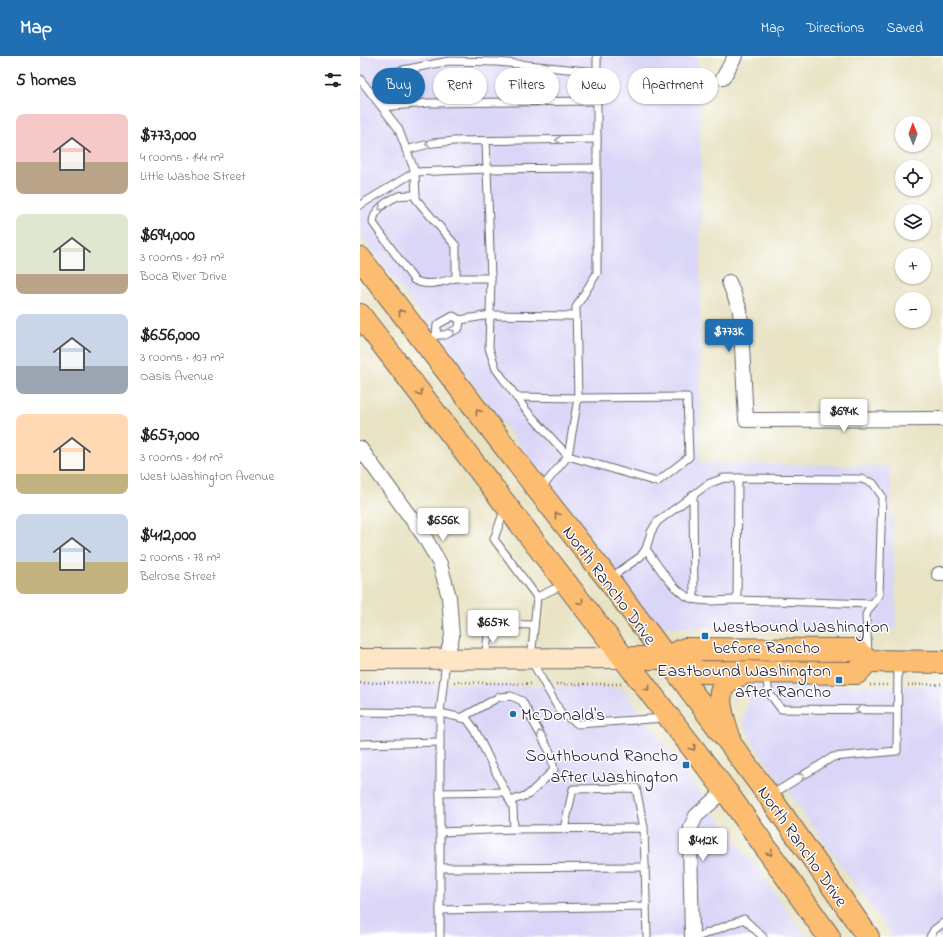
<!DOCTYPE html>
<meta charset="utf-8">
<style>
body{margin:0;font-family:"Indie Flower",sans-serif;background:#f2f2f2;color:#202124;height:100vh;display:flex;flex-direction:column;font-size:15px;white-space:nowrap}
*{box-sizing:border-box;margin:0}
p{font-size:13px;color:#757577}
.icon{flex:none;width:22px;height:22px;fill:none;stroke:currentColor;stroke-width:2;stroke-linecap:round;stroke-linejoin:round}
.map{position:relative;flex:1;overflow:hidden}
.details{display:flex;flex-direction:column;background:#fff;width:360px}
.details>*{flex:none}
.guide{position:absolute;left:12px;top:12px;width:380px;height:36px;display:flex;gap:8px}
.needle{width:26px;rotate:359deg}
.fabs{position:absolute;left:535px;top:60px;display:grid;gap:8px}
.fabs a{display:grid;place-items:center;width:36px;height:36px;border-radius:50%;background:#fff;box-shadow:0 1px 3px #0004;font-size:20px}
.price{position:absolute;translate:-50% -34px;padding:0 9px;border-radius:4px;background:#fff;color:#222;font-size:13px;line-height:26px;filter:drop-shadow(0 1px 2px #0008)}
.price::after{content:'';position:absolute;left:50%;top:24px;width:12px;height:9px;margin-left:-6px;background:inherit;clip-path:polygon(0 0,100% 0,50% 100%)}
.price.selected{background:#1f6fb2;color:#fff}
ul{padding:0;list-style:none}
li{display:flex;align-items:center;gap:12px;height:100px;padding:0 16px}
li span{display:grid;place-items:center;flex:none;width:112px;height:80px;border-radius:8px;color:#555}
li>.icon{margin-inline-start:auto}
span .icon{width:48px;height:48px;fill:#fffc;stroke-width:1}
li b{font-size:17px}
h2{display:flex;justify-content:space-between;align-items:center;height:48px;padding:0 16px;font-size:17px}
.chip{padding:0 14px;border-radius:18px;background:#fff;box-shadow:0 1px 3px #0004;font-size:14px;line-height:36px}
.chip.selected{background:#1f6fb2;color:#fff}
header{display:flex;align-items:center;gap:24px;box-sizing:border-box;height:56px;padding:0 20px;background:#1f6fb2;color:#fff}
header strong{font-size:19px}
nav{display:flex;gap:22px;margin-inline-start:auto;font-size:14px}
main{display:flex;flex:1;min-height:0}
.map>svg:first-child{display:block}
.built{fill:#dad6f7}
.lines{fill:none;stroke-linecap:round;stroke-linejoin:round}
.service-casing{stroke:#67666b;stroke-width:9}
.minor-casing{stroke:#67666b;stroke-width:16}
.secondary-casing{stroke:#67666b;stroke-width:22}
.primary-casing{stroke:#67666b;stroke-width:24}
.path{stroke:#67666b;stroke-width:2.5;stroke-dasharray:1 3;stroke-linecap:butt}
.service{stroke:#fff;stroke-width:7}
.minor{stroke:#fff;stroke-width:14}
.secondary{stroke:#fee5c5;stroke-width:20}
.primary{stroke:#fcbd6f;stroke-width:22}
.oneway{stroke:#9c9ca7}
.oneway2{stroke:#8f7055}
.poi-dot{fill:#1f6fb2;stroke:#fff;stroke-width:1.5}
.labels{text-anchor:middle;stroke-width:3;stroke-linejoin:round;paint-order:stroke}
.street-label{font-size:18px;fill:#22223b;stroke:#fff}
.poi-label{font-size:18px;fill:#22223b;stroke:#fff;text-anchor:start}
</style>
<header>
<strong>Map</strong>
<nav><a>Map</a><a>Directions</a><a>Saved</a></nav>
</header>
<main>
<section class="details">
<h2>5 homes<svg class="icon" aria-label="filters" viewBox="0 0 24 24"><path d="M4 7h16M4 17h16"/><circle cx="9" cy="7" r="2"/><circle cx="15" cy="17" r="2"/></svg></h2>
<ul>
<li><span style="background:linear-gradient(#f6c9c9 60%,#b9a48a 0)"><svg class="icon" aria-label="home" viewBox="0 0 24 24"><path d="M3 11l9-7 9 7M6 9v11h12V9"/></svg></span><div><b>$773,000</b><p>4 rooms · 144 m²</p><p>Little Washoe Street</p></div></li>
<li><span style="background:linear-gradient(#dfe7d0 75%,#b9a48a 0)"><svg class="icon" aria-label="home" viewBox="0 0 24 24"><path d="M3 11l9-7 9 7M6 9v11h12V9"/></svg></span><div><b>$694,000</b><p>3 rooms · 107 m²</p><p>Boca River Drive</p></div></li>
<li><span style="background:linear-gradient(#c9d6e8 65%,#9aa5b1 0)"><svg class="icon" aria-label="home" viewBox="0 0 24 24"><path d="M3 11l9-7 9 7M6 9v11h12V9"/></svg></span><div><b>$656,000</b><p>3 rooms · 107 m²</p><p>Oasis Avenue</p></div></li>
<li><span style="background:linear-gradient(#ffd9b3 75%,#c2b280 0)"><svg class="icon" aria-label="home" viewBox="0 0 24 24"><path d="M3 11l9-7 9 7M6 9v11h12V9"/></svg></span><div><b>$657,000</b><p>3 rooms · 101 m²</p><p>West Washington Avenue</p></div></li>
<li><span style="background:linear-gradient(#c9d6e8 60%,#c2b280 0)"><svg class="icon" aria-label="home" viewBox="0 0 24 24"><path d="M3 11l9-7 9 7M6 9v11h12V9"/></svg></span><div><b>$412,000</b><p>2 rooms · 78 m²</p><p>Belrose Street</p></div></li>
</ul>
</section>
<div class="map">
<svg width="583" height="881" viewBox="0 0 583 881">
<rect width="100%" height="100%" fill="#fff"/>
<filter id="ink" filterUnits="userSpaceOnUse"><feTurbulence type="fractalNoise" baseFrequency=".025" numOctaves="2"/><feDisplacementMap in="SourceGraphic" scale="8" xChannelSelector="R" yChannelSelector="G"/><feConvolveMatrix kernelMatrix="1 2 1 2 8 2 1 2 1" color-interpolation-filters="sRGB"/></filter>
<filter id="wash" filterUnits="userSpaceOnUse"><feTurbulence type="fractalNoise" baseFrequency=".012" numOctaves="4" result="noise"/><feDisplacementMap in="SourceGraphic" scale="16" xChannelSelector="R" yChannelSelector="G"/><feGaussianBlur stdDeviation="0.9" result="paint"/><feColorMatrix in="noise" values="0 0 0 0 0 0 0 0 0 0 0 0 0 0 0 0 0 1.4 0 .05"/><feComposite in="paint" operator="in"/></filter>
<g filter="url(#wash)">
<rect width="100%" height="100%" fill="#e8e3c3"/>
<!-- built -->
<g class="built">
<polygon points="0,0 338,0 341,95 340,407 530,410 537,573 297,571 0,178"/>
<polygon points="0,626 263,632 447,881 0,881"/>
<polygon points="394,629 583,630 583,881 533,881 397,693 383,668 389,636"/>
</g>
</g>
<g filter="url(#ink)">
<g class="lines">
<!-- service casing -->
<g class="service-casing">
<g id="service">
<polyline points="0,23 38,72 55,116 56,143 96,190 96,222 131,222"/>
<polyline points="12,37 33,16 89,5 137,6 237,16"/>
<polyline points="22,51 68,47 237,45"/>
<polyline points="126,85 127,113 237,112"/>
<polyline points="46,94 73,87 94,85 237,83"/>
<path d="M56,139C51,139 44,139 39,140C28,144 13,154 13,167L54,224C67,231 82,226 96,222"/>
<polyline points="0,149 55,116 127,113 131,222 129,292 136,313 166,354 208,400 297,426 329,401 327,341 218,342 216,251 237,217 237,0"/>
<polyline points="76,279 77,269 93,260 100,264 130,259 216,260"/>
<polyline points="74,281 76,279 85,279 99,272 100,264"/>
<polyline points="156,341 218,342 208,400 180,434"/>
<polyline points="378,422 377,544 513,548"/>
<polyline points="333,439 334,543"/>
<polyline points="145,452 134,483 177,541 205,528"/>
<path d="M286,493C297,508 313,535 330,542C344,547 362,544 377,544"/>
<polyline points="250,522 280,501 286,493 291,476 297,466 348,428 364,422 501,423 513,427 522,440 519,539 509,553 506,559 508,599"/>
<polyline points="177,541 171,604 201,657 218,668 305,662"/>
<polyline points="125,600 130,568 174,569"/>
<polyline points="406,620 409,637 421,653 537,654"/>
<polyline points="0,656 80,657 107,663 115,674 153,751 154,773 80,776"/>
<polyline points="101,662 139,641 151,640 162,645 190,696 194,714 168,739 150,745"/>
<polyline points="0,688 80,686"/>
<polyline points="80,737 145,736"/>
<polyline points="411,739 473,701 537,695 538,607"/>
<polyline points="154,773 284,772 287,881"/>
<polyline points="204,773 213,733 276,732 284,772"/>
<polyline points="80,812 285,811"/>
<polyline points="80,854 286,850"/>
<polyline points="80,881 80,657 86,604"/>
<polyline points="337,881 384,863 403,881"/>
<polyline points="570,881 574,874 583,867"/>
</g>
</g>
<!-- minor casing -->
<g class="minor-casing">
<g id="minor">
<polyline points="363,22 375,0"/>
<polyline points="369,226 380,254 386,364 583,363"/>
<polyline points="0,392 64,480 80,508 89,541 92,580 86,604"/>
<polyline points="579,518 583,518"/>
<polyline points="332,881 330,786 331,771 336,760 365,734"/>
</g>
</g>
<!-- secondary casing -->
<g class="secondary-casing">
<polyline id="secondary" points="0,603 265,602"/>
</g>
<!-- primary casing -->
<g class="primary-casing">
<g id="primary">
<polyline points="0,202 179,435 248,523 409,740 508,881"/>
<polyline points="0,259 365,734 469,881"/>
<polyline points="265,602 305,602 340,616 497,617 508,605"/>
<polyline points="305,602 325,593 496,594 508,605 583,606"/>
<path d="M369,681C365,666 354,642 365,628C371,622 380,619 388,616"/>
</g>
</g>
<!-- path -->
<g class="path">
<polyline points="94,626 173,628"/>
<polyline points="0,627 73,626"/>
<polyline points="196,628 261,628"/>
<polyline points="510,629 527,629"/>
<polyline points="548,629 583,628"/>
</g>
<!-- service -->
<use href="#service" class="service"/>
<!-- minor -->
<use href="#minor" class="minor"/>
<!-- secondary -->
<use href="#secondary" class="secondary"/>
<!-- primary -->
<use href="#primary" class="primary"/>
</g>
<!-- one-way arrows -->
<defs><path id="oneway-chevron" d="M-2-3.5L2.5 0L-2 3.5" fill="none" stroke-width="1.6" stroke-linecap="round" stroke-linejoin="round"/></defs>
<g class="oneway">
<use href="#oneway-chevron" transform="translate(198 84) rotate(179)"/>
<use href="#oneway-chevron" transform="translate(68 88) rotate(166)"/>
<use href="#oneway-chevron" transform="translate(21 152) rotate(137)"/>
<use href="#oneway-chevron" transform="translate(92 276) rotate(-28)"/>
<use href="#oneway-chevron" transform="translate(498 654) rotate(-179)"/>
<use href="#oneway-chevron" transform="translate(180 677) rotate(-119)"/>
<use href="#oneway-chevron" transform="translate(442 720) rotate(-32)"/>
</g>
<g class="oneway2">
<use href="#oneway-chevron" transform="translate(41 256) rotate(-128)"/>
<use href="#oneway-chevron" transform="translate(60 337) rotate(52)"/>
<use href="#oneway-chevron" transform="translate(118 356) rotate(-127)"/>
<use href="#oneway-chevron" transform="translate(197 459) rotate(-128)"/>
<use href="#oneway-chevron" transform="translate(221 546) rotate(52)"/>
<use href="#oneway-chevron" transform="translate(287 632) rotate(53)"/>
<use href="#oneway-chevron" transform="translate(333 692) rotate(52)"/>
<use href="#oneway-chevron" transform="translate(410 797) rotate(55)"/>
</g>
</g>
<!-- markers -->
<g class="poi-dot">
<rect x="341" y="576" width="8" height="8" rx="2"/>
<rect x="475" y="620" width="8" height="8" rx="2"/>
<circle cx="153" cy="658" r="4"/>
<rect x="322" y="705" width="8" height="8" rx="2"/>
</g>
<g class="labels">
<!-- street labels -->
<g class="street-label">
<text transform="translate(250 529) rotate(53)" y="6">North Rancho Drive</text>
<text transform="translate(443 790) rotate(55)" y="6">North Rancho Drive</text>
</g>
<!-- poi labels -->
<g class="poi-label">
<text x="353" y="576">Westbound Washington<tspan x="353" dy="21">before Rancho</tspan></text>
<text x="471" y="620" text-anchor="end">Eastbound Washington<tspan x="471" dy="21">after Rancho</tspan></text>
<text x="161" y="664">McDonald's</text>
<text x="318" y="705" text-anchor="end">Southbound Rancho<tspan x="318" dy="21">after Washington</tspan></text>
</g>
</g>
</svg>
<div class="fabs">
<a><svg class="needle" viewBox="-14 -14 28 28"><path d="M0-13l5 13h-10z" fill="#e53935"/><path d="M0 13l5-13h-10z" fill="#757577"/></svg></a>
<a><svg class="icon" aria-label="locate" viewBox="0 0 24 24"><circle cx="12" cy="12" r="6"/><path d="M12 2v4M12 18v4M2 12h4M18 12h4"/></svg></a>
<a><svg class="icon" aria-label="layers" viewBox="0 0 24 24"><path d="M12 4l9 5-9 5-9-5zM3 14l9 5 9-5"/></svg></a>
<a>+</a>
<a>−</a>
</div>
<b class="price selected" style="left:369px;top:297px">$773K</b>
<b class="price" style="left:484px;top:377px">$694K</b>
<b class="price" style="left:83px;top:486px">$656K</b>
<b class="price" style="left:133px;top:588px">$657K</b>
<b class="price" style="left:343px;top:806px">$412K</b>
<div class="guide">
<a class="chip selected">Buy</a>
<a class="chip">Rent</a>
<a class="chip">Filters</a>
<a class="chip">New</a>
<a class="chip">Apartment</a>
</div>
</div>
</main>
